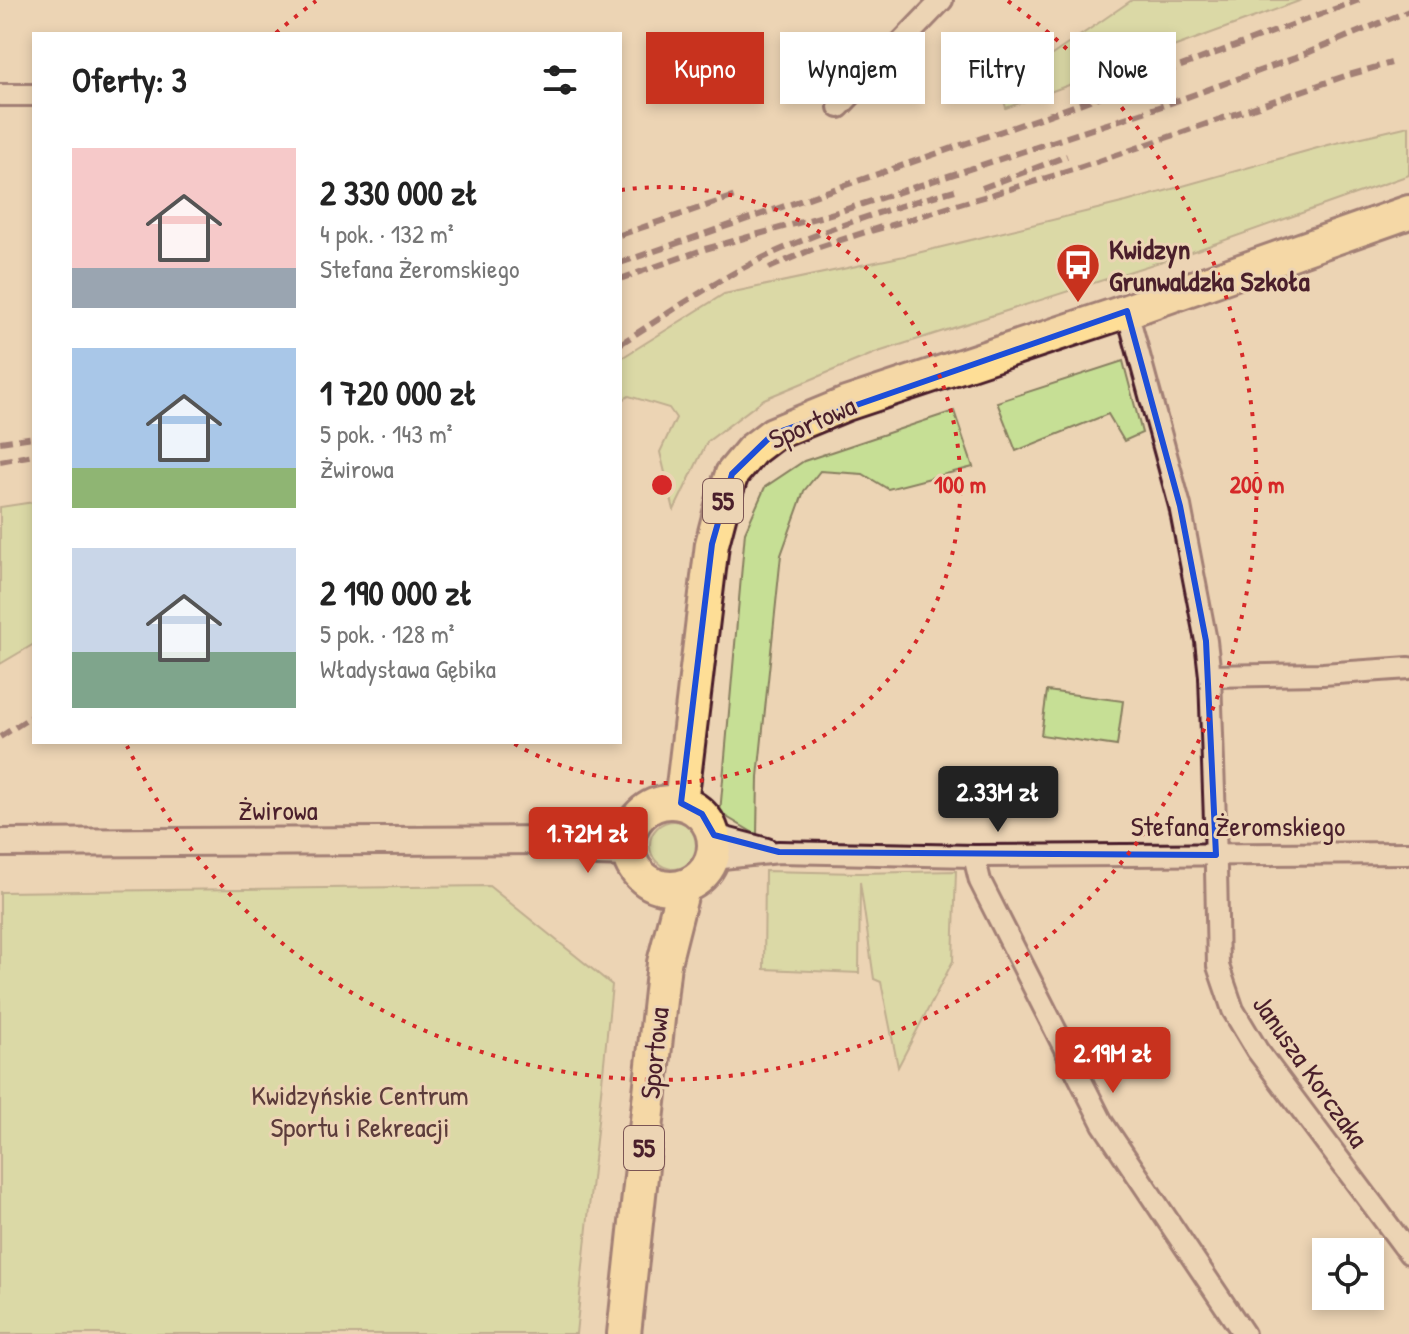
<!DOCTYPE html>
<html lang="pl">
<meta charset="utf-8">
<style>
body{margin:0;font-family:"Patrick Hand",sans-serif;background:#f2f2f2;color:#222;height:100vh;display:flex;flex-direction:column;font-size:30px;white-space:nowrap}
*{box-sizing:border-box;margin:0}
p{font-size:26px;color:#767676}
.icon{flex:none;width:44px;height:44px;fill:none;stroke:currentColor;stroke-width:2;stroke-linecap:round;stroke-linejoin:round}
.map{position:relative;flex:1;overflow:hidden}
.drawer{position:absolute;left:32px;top:32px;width:590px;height:712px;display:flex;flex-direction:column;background:#fff;border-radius:0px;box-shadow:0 4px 12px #0003}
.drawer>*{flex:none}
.hud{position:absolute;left:646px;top:32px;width:642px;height:72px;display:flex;gap:16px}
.buttons{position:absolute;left:1312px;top:1238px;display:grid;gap:16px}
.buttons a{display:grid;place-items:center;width:72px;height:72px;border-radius:0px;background:#fff;box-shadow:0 4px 12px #0003;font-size:40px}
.price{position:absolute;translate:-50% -68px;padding:0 18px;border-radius:8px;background:#c8321e;color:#fff;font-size:26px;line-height:52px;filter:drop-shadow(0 2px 4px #0008)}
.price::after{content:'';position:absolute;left:50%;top:48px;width:24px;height:18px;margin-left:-12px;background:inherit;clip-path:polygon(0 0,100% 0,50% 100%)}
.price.on{background:#222;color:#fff}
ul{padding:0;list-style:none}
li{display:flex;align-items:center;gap:24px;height:200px;padding:0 40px}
li span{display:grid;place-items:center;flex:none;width:224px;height:160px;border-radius:0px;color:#555}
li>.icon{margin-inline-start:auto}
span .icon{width:96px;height:96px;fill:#fffc;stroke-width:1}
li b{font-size:34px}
h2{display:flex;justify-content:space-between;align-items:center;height:96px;padding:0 40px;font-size:34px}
.pill{padding:0 28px;border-radius:0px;background:#fff;box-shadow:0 4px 12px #0003;font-size:28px;line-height:72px}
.pill.on{background:#c8321e;color:#fff}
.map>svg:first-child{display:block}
.green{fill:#c6df95;stroke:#887f60;stroke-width:2}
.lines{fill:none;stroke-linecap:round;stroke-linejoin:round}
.minor-casing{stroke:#4a1f2b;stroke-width:26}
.tertiary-casing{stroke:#4a1f2b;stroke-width:32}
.primary-casing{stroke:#4a1f2b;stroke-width:38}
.minor{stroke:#ecd4b4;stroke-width:20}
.tertiary{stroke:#ecd4b4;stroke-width:26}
.primary{stroke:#fede96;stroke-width:32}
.rail{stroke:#4a1f2b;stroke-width:6;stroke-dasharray:12 6;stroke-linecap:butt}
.marked{fill:none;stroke:#1d4ed8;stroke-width:6;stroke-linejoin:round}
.ring{fill:none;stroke:#d62828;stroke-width:4;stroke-dasharray:4 8}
.labels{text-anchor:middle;stroke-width:6;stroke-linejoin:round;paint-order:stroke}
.shield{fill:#ecd4b4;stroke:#7b5554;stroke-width:2}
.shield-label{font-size:26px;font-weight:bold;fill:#4a1f2b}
.poi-label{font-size:28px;font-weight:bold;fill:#4a1f2b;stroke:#ecd4b4;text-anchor:start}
.street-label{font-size:28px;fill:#4a1f2b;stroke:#ecd4b4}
.park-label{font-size:28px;fill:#5d3c3b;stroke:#ecd4b4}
.centre{fill:#d62828;stroke:#ecd4b4;stroke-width:4}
.ring-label{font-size:24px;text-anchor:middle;font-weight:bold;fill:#d62828;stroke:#ecd4b4;stroke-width:6;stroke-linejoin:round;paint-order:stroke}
</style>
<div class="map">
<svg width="1409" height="1334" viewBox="0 0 1409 1334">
<rect width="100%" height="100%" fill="#ecd4b4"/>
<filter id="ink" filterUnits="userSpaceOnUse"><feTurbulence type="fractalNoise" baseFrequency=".0125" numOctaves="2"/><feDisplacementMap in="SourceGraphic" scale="16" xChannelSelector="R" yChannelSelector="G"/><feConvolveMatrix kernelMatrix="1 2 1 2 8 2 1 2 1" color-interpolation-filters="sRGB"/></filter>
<g filter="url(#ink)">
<!-- green -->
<g class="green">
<polygon points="1132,0 1302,0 1006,108 1001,90"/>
<polygon points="1409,126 1409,175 1197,250 875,353 764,399 707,442 674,510 660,452 676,418 669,408 629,396 620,401 620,359 724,294 909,255 1126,202 1328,145"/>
<polygon points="1123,361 1142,433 1124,441 1108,414 1016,451 997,402"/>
<polygon points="954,411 973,467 888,489 863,474 820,471 804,491 781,555 758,777 757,835 720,813 745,532 765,487 804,461"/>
<polygon points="34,502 34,644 0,664 0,507"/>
<polygon points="1047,691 1123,701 1117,746 1041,735"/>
<circle cx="674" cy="845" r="24"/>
<polygon points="765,871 859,873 956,871 953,961 898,1067 881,982 874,979 860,882 859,973 764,969"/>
<polygon points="489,886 612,985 576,1334 0,1334 0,892"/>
</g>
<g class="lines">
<!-- minor casing -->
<g class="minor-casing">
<g id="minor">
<polyline points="0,95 34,95"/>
<polyline points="839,107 942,0"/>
<polyline points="1127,311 1180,506 1206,641 1210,676 1215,821 1218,966 1233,1010 1257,1050 1409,1253"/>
<polyline points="1210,676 1323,674 1409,668"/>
<polyline points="714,835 767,849"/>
<polyline points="974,856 980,881 1103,1124 1244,1334"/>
<polyline points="713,859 779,852 974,856 1409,853"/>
</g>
</g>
<!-- tertiary casing -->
<g class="tertiary-casing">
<g id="tertiary">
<polyline points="560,841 597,852 628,853"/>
<polyline points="0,843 557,840 598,830 632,827"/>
</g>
</g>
<!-- primary casing -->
<g class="primary-casing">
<g id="primary">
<circle cx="671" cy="845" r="43"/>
<polyline points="681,803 712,544 725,494 732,474 752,450 773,434 846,404 1127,311 1409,212"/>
<polyline points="624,1334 664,963 683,888"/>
</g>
</g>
<!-- minor -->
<use href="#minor" class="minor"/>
<!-- tertiary -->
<use href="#tertiary" class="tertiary"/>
<!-- primary -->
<use href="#primary" class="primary"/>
<!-- rail -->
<g class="rail">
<polyline points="982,188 1067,156"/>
<polyline points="871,231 1076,169 1345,76 1391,63"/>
<polyline points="620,235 738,195"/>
<polyline points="620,263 1060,111 1359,0"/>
<polyline points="769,268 813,249 881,227"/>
<polyline points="620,279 705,249 841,211 1165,105 1295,58 1409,11"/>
<path d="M620,344C669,313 716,280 769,255C829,227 892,208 955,190"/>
<polyline points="0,442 34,437"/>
<polyline points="0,461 34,455"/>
<polyline points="0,737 34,715"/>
</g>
</g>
</g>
<!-- marked area -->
<path d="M0 0H1409V1334H0ZM1127,311L1180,506L1206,641L1216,855L779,852L714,835L702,814L681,803L712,544L732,474L773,434Z" fill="#ecd4b4" fill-opacity=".55" fill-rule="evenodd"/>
<path class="marked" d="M1127,311L1180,506L1206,641L1216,855L779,852L714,835L702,814L681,803L712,544L732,474L773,434Z"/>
<!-- distance rings -->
<g class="ring">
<path d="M621 190A298 298 0 1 1 513 743"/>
<path d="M276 33A595 595 0 0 1 316 1M1008 1A595 595 0 1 1 127 746"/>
</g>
<!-- icons -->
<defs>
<g id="bus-pin" transform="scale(2.3)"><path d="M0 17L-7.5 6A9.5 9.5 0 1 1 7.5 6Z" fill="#c8321e" stroke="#ecd4b4"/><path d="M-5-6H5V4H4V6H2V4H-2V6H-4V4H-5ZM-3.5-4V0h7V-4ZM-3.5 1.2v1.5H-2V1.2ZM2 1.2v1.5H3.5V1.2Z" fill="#fff"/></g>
</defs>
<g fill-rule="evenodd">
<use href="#bus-pin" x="1078" y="265"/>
</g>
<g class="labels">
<!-- shield labels -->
<g class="shield">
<rect x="703" y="479" width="40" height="44" rx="6"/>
<rect x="624" y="1126" width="40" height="44" rx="6"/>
</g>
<g class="shield-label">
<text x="723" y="510">55</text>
<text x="644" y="1157">55</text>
</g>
<!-- poi labels -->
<g class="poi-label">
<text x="1109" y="259">Kwidzyn<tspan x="1109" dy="32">Grunwaldzka Szkoła</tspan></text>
</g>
<!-- street labels -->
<g class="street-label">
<text transform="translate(812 422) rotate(-24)" y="10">Sportowa</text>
<text x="278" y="820">Żwirowa</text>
<text x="1238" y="836">Stefana Żeromskiego</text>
<text transform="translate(654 1053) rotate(-84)" y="10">Sportowa</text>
<text transform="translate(1311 1071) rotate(55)" y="10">Janusza Korczaka</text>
</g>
<!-- park labels -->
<g class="park-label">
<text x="360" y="1105">Kwidzyńskie Centrum<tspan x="360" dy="32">Sportu i Rekreacji</tspan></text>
</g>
</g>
<circle cx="662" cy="485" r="12" class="centre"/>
<g class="ring-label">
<text x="960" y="493">100 m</text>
<text x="1257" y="493">200 m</text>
</g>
</svg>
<div class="buttons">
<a><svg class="icon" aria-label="locate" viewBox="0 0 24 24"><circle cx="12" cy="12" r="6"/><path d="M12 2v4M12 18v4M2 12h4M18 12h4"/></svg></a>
</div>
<b class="price on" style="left:998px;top:834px">2.33M zł</b>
<b class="price" style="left:588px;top:875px">1.72M zł</b>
<b class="price" style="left:1113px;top:1095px">2.19M zł</b>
<div class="hud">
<a class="pill on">Kupno</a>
<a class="pill">Wynajem</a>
<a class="pill">Filtry</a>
<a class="pill">Nowe</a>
</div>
<section class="drawer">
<h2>Oferty: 3<svg class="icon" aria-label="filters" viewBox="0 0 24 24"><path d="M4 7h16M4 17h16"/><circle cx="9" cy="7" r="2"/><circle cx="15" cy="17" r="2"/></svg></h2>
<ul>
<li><span style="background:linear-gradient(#f6c9c9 75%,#9aa5b1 0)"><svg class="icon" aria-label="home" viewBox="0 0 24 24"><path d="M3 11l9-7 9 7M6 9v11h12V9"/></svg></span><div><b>2 330 000 zł</b><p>4 pok. · 132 m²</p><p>Stefana Żeromskiego</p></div></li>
<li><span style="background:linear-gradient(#a9c7e8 75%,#8fb573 0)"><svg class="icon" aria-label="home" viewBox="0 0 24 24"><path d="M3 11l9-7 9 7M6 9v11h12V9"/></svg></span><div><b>1 720 000 zł</b><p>5 pok. · 143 m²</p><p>Żwirowa</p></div></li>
<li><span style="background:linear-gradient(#c9d6e8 65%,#7fa58c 0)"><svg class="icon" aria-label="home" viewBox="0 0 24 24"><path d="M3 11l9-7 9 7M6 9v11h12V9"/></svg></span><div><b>2 190 000 zł</b><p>5 pok. · 128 m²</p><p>Władysława Gębika</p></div></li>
</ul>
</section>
</div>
